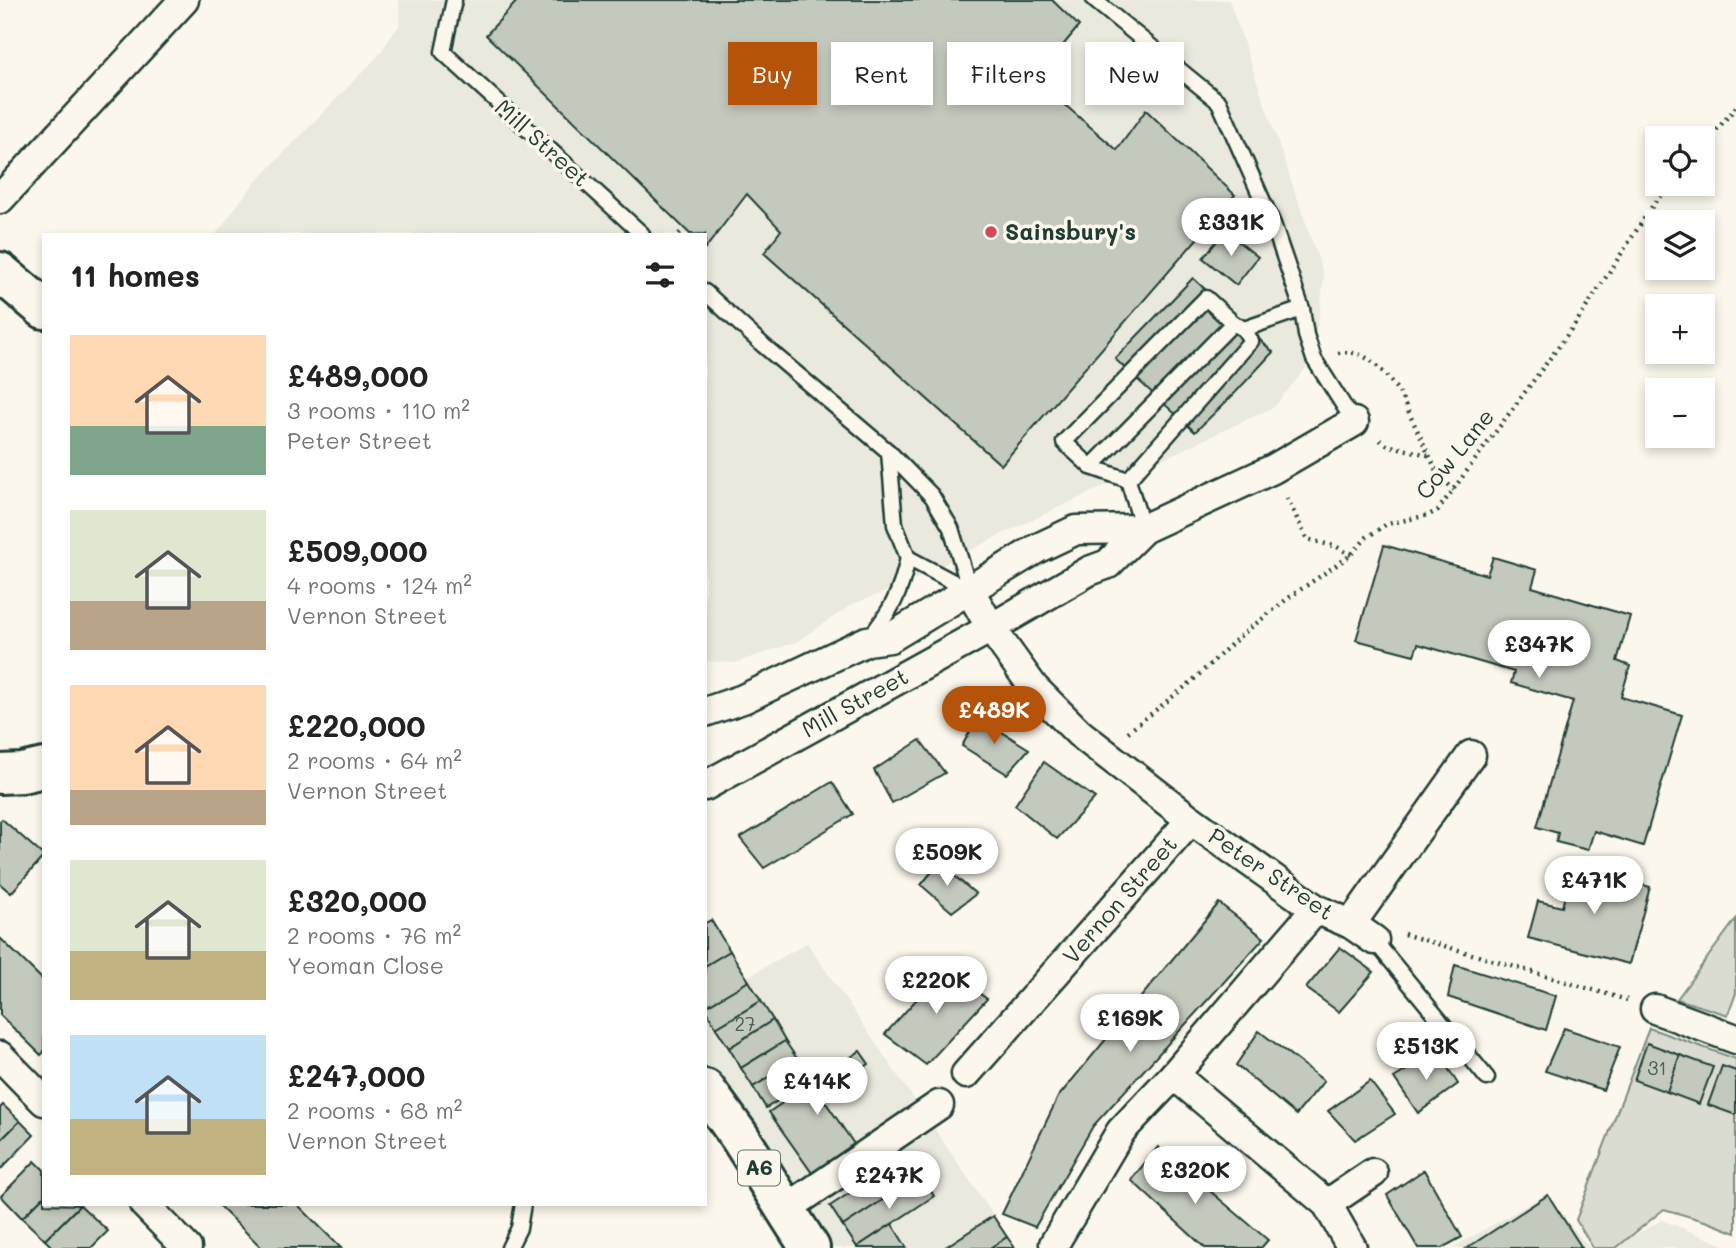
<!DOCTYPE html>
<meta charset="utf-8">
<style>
body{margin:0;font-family:Mali,sans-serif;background:#f2f2f2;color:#222;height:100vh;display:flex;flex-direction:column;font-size:26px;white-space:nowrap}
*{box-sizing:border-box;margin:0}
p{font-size:23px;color:#767676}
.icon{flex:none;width:38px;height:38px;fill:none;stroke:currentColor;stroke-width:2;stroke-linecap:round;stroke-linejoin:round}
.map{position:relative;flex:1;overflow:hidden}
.sheet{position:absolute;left:42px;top:233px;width:665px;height:973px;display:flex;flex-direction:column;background:#fff;border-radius:0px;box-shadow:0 4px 10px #0003}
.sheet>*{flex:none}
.hud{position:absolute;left:728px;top:42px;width:665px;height:63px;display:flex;gap:14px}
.fabs{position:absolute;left:1645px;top:126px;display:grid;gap:14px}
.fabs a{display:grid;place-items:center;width:70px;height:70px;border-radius:0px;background:#fff;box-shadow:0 4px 10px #0003;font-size:35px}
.price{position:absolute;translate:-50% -60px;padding:0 16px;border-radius:24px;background:#fff;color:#222;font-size:23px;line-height:46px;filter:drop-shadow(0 2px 4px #0008)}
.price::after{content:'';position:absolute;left:50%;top:42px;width:21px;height:16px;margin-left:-10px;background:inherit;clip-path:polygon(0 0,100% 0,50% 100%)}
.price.selected{background:#b45309;color:#fff}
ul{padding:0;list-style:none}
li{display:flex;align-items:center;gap:21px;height:175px;padding:0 28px}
li span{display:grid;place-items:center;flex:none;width:196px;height:140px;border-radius:0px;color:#555}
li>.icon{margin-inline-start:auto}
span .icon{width:84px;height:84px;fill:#fffc;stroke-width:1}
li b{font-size:30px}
h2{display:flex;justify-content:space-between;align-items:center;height:84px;padding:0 28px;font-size:30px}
.pill{padding:0 24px;border-radius:0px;background:#fff;box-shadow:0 4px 10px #0003;font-size:24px;line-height:63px}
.pill.selected{background:#b45309;color:#fff}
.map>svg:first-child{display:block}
.built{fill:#eae9de}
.green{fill:#dbdcd1;stroke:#7d8c82;stroke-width:2}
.building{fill:#c4c9be;stroke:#1f3d34;stroke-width:2}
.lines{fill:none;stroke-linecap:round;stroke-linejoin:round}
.lane-casing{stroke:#1f3d34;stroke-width:19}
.street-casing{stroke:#1f3d34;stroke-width:33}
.secondary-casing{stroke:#1f3d34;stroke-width:44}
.highway-casing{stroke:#1f3d34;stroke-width:44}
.path{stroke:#1f3d34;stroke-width:4.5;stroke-dasharray:2 5;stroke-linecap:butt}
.lane{stroke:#fbf7ec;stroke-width:14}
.street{stroke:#fbf7ec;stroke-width:28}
.secondary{stroke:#fbf7ec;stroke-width:38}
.highway{stroke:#fbf7ec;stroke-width:38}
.poi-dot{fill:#d1495b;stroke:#fbf7ec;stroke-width:2.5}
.labels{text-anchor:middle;stroke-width:7;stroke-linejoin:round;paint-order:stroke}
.number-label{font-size:19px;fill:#486056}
.shield{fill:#fbf7ec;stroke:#61756b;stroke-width:2}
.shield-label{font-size:21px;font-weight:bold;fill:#1f3d34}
.street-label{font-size:23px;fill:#1f3d34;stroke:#fbf7ec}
.poi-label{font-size:23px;font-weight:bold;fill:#1f3d34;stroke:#fbf7ec;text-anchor:start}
</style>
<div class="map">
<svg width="1736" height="1248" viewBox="0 0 1736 1248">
<rect width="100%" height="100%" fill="#fbf7ec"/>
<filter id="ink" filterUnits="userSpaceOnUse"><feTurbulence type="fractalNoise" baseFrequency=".0143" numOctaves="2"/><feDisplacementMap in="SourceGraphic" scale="14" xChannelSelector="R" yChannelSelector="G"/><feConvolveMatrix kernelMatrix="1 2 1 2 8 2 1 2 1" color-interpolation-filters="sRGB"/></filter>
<g filter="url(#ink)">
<!-- built -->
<g class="built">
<polygon points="399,0 1229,0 1324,276 1320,311 1310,363 1274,407 1002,534 906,584 853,604 796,642 735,663 705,661 705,234 216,234 251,187 378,56 399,25"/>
<polygon points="807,943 1016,1248 810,1248 705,1089 705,1001"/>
<polygon points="1545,1195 1590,1248 1452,1248"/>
<polygon points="1662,1220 1732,1248 1611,1248"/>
</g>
<!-- green -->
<g class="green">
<polygon points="1736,919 1736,993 1728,1015 1677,999"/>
<polygon points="1649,1028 1736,1059 1736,1233 1708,1222 1664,1209 1616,1248 1593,1248 1576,1220"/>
</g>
<!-- building -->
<g class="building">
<polygon points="518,0 1052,0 1079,26 1035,79 1117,150 1146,110 1235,195 1001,465 764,253 781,230 747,194 705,249 705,234 690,234 486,35"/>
<polygon points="1225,231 1258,257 1236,285 1203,258"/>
<polygon points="1193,278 1273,352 1235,393 1195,432 1115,359"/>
<polygon points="1384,545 1487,575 1493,557 1537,570 1532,587 1630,616 1617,661 1630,666 1621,697 1682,715 1643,846 1594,831 1588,850 1556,842 1558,833 1537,827 1573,701 1511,683 1514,672 1418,644 1414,655 1356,640"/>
<polygon points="978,717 1029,749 1007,774 962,746"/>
<polygon points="920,740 945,773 892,803 874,770"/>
<polygon points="1044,762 1095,798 1057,839 1015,805"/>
<polygon points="832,782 853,814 764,868 740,838"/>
<polygon points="2,819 44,856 11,893 0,884 0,821"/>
<polygon points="939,863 976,894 952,912 921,885"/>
<polygon points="1573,866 1650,887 1629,964 1528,938 1538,901 1562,907"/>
<polygon points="1219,903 1264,938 1093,1126 1035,1227 1002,1214 1058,1097"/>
<polygon points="711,920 730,951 705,966 705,923"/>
<polygon points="0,938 44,981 44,1052 41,1055 0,1015"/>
<polygon points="1340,947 1374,972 1339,1012 1306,988"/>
<polygon points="730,951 749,981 708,1006 705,1002 705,966"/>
<polygon points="1455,965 1556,996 1546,1030 1448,997"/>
<polygon points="945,968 987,999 926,1065 885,1034"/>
<polygon points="749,981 761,1001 716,1028 705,1007"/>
<polygon points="761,1001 773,1020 729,1048 716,1028"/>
<polygon points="773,1020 785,1041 741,1068 729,1048"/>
<polygon points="1564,1028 1620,1047 1603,1090 1545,1071"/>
<polygon points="1259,1031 1324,1081 1296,1115 1236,1065"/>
<polygon points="785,1041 798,1060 753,1087 741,1068"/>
<polygon points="1647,1043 1680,1055 1667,1092 1634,1080"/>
<polygon points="860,1051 869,1064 822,1097 854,1144 812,1173 769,1112"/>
<polygon points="1437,1051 1458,1084 1418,1113 1394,1078"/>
<polygon points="1680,1055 1713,1067 1699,1104 1667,1092"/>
<polygon points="798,1060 810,1080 766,1108 753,1087"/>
<polygon points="1722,1066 1736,1071 1736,1115 1708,1105"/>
<polygon points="1370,1081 1395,1114 1355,1140 1328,1111"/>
<polygon points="3,1105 20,1121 0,1141 0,1108"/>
<polygon points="20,1121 34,1135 0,1170 0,1141"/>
<polygon points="1158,1147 1268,1240 1261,1248 1205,1248 1131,1180"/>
<polygon points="907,1155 921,1175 843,1226 830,1206"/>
<polygon points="35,1161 44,1170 44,1196 22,1218 1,1196"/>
<polygon points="1424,1170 1462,1237 1442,1248 1418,1248 1387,1195"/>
<polygon points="921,1175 934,1196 857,1247 843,1226"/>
<polygon points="1548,1195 1582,1248 1467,1248"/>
<polygon points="44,1196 44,1204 80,1205 45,1240 22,1218"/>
<polygon points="217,1204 297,1204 341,1248 262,1248"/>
<polygon points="80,1205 108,1231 91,1248 53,1248 45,1240"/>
<polygon points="993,1216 1007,1237 990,1248 944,1248"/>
<polygon points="892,1224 907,1248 857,1248 857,1247"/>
<polygon points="1007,1237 1015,1248 990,1248"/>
</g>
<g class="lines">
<!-- lane casing -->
<g class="lane-casing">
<g id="lane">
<polyline points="454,0 443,52 642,234"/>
<polyline points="1094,0 1219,102 1273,224 1302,309 1306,335 1314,359 1354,422"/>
<polyline points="705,292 764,346 889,452 932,496 951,528 970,591"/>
<polyline points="889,452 895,525 908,558 970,591"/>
<polyline points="1091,467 1233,323"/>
<polyline points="1128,480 1091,467 1064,442 1206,298 1233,323 1244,329"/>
<polyline points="1143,529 1128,480 1251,341 1244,329 1302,309"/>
<path d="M868,640C891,610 900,596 908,558"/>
<polyline points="1374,940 1487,1078"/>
<polyline points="509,1248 519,1228 523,1204"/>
</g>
</g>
<!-- street casing -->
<g class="street-casing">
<g id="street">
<polyline points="0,199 184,0"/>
<polyline points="970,591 991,628 1034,688 1079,733 1191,820 1316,909 1351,924 1374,940"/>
<polyline points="705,712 743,699 867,641 890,638 1038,548 1076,530 1143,529"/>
<polyline points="705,786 991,628 1089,571 1108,564 1143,529 1273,469 1354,422"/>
<polyline points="1351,924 1471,755"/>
<polyline points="1655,1009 1736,1039"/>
<polyline points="0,1056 44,1101"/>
<polyline points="966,1074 1191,820"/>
<polyline points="1174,1075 1327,1204 1352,1248"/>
<polyline points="144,1204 187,1248"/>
<polyline points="1327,1204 1373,1173"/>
<polyline points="786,1209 939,1105"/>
<polyline points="1054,1244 1121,1131 1174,1075 1316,909"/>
</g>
</g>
<!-- secondary casing -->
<g class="secondary-casing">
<polyline id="secondary" points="0,774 22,773 44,768"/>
</g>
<!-- highway casing -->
<g class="highway-casing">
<g id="highway">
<polyline points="0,272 44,309"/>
<polyline points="705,1089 739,1136 810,1248"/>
</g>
</g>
<!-- path -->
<g class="path">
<polyline points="1703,146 1736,107"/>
<polyline points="679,234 684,229"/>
<path d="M1338,353C1367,348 1383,371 1399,392L1438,474L1454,490"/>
<polyline points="1380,440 1387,445 1428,455"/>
<polyline points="1287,498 1307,539 1337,547 1351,555"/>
<polyline points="1128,732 1190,683 1239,637 1291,596 1351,555 1367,537 1387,524 1429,515 1438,510 1576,323 1655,202 1671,184"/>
<polyline points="1404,934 1627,1000"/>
</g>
<!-- lane -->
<use href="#lane" class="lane"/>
<!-- street -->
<use href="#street" class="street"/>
<!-- secondary -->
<use href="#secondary" class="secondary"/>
<!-- highway -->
<use href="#highway" class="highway"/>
</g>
</g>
<!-- markers -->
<circle class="poi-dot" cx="991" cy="232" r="7"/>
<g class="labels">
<!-- number labels -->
<g class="number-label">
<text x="745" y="1031">27</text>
<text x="1657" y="1075">31</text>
</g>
<!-- shield labels -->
<rect class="shield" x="738" y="1150.5" width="42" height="35" rx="5"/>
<g class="shield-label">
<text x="759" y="1175">A6</text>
</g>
<!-- street labels -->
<g class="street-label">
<text transform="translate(542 143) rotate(42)" y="8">Mill Street</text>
<text transform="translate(1455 454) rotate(-51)" y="8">Cow Lane</text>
<text transform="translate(855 703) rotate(-29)" y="8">Mill Street</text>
<text transform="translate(1271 874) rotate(34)" y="8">Peter Street</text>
<text transform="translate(1120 900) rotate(-49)" y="8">Vernon Street</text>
</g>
<!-- poi labels -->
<g class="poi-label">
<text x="1005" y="240">Sainsbury's</text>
</g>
</g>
</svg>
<div class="fabs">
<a><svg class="icon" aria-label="locate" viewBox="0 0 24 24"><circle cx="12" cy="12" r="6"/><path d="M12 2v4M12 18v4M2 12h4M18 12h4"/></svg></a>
<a><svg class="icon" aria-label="layers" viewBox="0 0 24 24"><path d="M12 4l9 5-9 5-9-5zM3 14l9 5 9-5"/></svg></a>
<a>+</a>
<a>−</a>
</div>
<b class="price" style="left:1231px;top:258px">£331K</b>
<b class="price" style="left:1539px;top:680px">£347K</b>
<b class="price selected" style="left:994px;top:746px">£489K</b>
<b class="price" style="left:947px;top:888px">£509K</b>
<b class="price" style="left:1594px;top:916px">£471K</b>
<b class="price" style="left:936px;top:1016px">£220K</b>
<b class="price" style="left:1130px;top:1054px">£169K</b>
<b class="price" style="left:1426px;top:1082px">£513K</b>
<b class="price" style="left:817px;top:1117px">£414K</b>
<b class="price" style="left:1195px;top:1206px">£320K</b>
<b class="price" style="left:889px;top:1211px">£247K</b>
<div class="hud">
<a class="pill selected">Buy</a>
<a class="pill">Rent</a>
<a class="pill">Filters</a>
<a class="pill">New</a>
</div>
<section class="sheet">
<h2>11 homes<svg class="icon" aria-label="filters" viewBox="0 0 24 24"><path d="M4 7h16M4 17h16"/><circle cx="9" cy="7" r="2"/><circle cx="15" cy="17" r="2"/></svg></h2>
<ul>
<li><span style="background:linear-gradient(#ffd9b3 65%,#7fa58c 0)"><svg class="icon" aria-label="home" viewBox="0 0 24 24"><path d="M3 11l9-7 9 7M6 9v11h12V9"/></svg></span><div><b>£489,000</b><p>3 rooms · 110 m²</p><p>Peter Street</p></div></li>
<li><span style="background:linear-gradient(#dfe7d0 65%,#b9a48a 0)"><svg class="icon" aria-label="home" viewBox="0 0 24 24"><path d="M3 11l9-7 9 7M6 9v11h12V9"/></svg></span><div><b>£509,000</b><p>4 rooms · 124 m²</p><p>Vernon Street</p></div></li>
<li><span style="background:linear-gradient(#ffd9b3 75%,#b9a48a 0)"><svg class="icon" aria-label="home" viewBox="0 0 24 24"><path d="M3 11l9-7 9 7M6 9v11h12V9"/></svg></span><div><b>£220,000</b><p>2 rooms · 64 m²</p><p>Vernon Street</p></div></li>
<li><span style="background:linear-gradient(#dfe7d0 65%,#c2b280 0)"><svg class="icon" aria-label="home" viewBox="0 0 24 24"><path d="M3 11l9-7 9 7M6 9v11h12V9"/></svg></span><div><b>£320,000</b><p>2 rooms · 76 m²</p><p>Yeoman Close</p></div></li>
<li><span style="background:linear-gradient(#bfe0f5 60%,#c2b280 0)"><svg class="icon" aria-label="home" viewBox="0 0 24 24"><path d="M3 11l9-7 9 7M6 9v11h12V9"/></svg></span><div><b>£247,000</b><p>2 rooms · 68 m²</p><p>Vernon Street</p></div></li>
</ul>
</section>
</div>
